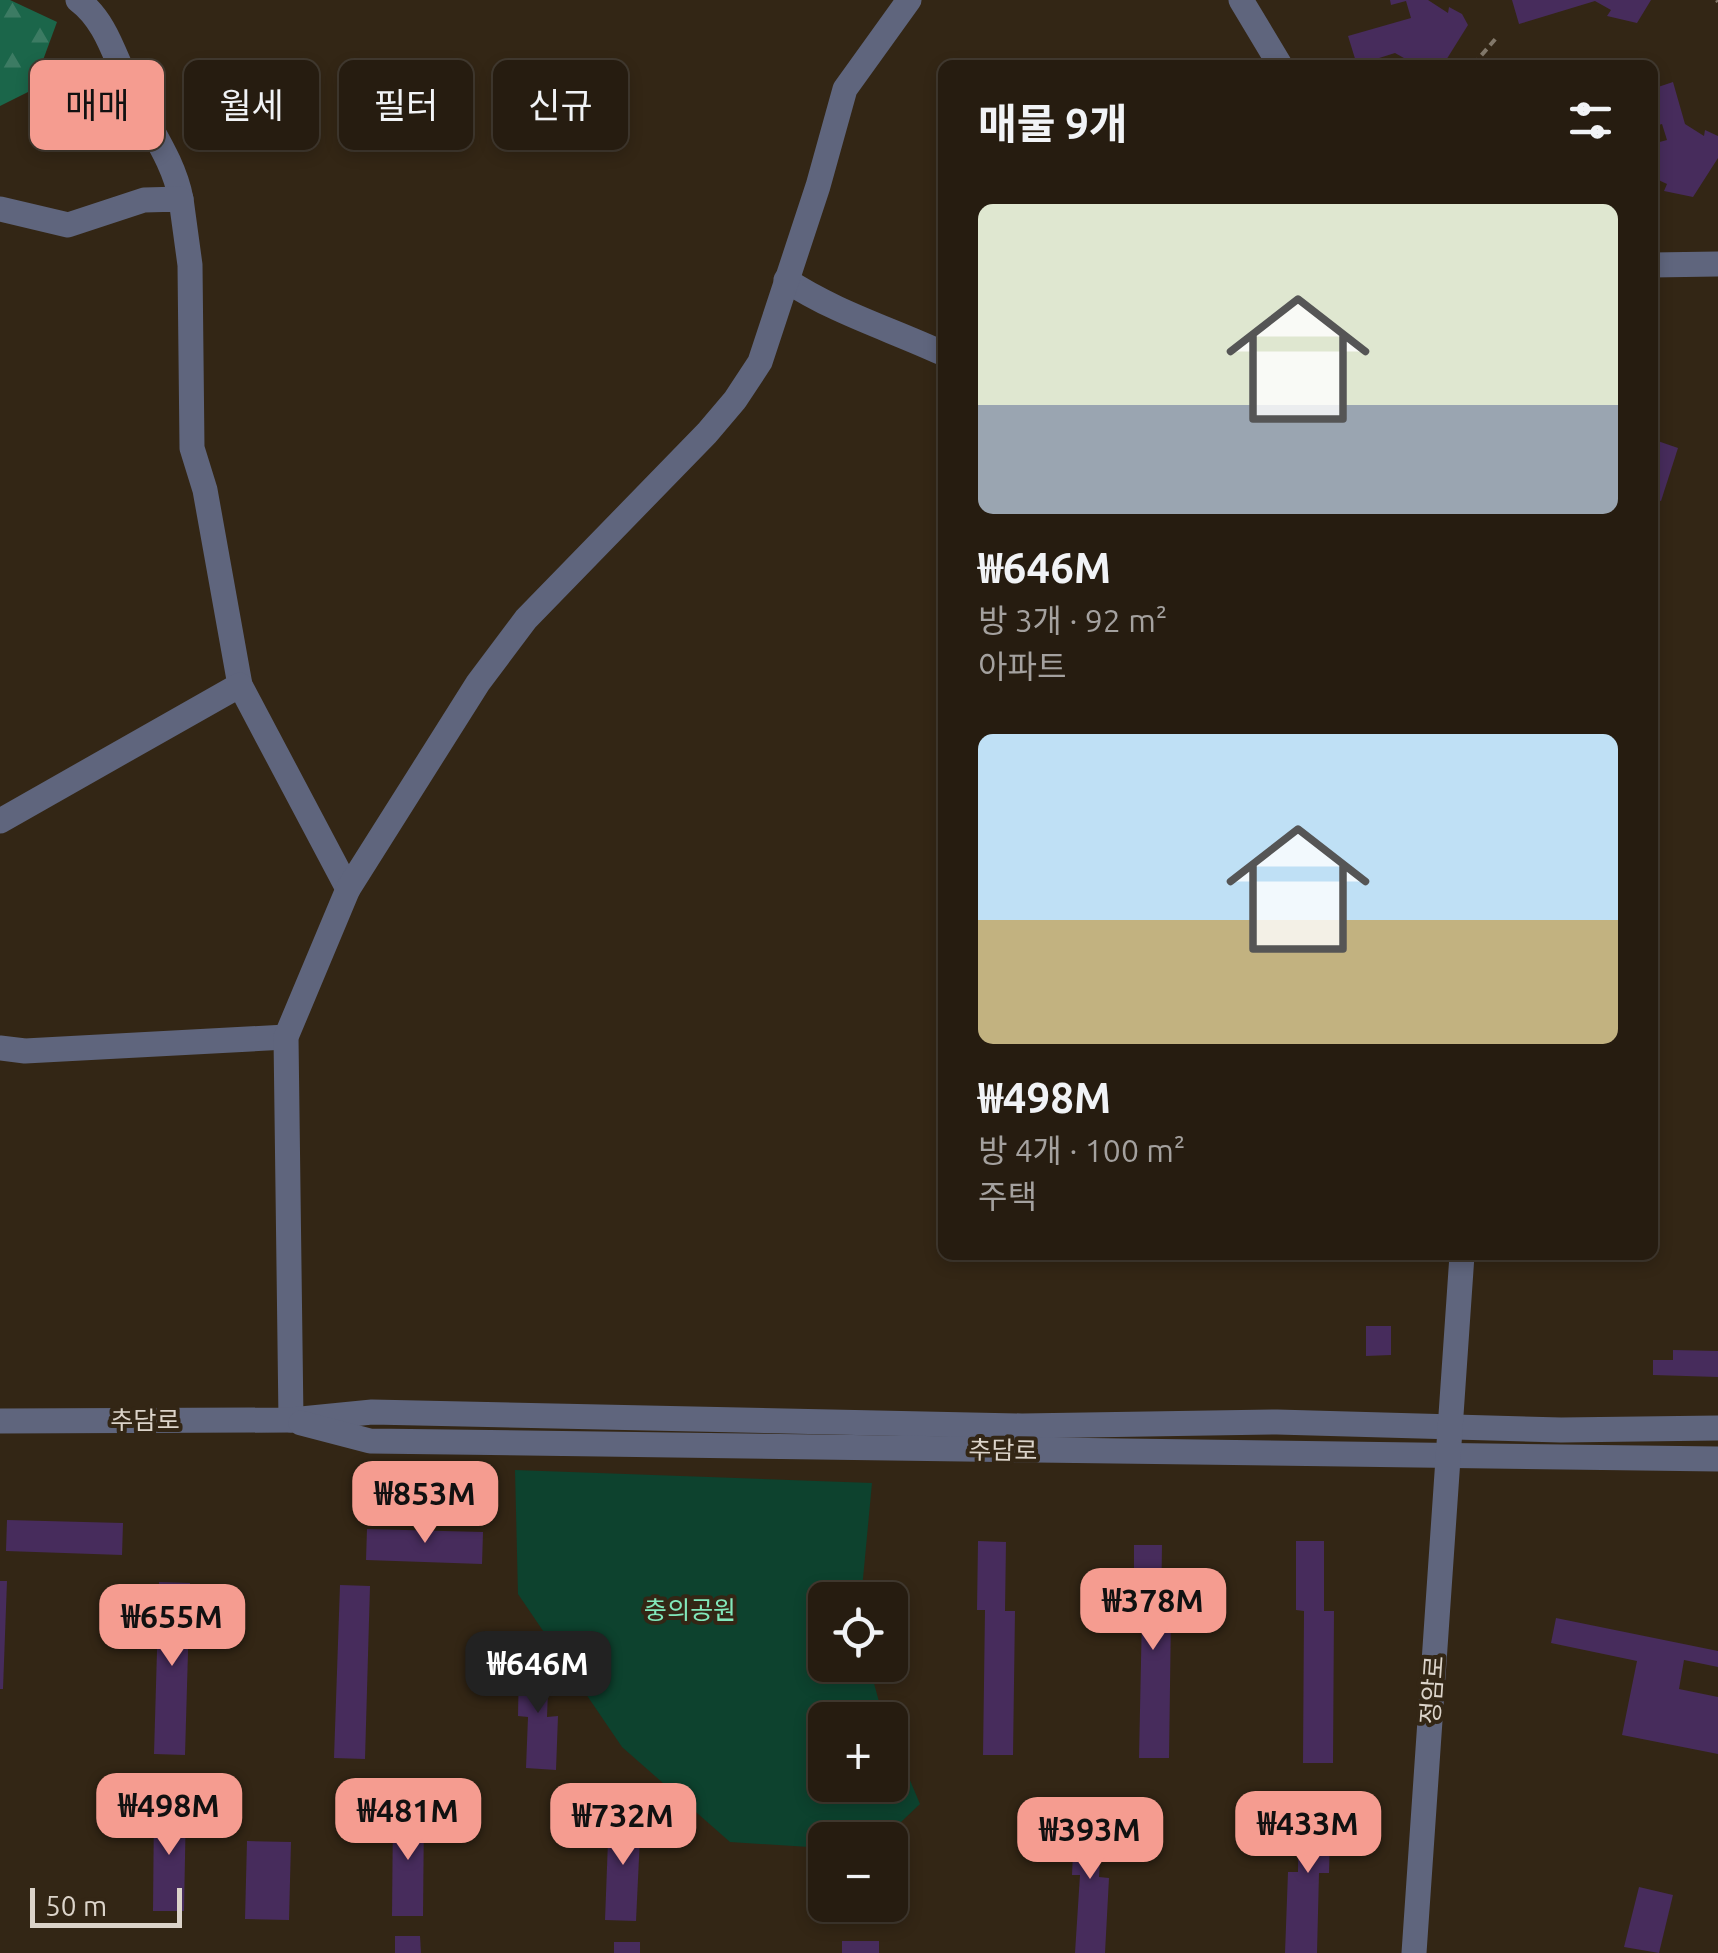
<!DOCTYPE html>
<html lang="ko">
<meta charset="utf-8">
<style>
body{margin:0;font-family:Ubuntu,"Noto Sans KR",sans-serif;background:#2e2519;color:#f1f3f6;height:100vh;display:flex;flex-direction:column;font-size:38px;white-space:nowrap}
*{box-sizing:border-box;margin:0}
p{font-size:32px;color:#a4a19f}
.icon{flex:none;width:55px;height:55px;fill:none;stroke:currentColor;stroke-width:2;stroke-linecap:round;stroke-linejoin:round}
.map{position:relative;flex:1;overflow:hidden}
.sheet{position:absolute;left:938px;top:60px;width:720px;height:1200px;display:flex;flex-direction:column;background:#261c10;border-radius:15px;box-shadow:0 5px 15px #0003,0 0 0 2px #423a30}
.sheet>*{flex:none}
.hud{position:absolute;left:30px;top:60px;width:758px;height:90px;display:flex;gap:20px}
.tools{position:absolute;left:808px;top:1582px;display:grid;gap:20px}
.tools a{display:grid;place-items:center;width:100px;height:100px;border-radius:15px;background:#261c10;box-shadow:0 5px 15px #0003,0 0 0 2px #423a30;font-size:50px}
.scale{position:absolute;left:30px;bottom:25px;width:152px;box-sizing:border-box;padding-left:10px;border:5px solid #dcd4ca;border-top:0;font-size:28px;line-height:35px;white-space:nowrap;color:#dcd4ca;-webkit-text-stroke:8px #332615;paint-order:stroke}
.price{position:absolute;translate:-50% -85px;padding:0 22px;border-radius:20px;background:#f59c90;color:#111;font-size:32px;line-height:65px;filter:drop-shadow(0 2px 5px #0008)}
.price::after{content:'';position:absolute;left:50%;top:60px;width:30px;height:22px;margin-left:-15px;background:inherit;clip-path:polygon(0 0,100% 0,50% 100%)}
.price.active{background:#222;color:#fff}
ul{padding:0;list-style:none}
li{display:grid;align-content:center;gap:20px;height:530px;padding:0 40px}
li span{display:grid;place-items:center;height:310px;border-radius:15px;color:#555}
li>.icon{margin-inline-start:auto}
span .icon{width:180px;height:180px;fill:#fffc;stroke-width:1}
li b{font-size:42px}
h2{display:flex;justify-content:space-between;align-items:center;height:120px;padding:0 40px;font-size:42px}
.tag{padding:0 35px;border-radius:15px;background:#261c10;box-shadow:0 5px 15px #0003,0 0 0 2px #423a30;font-size:35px;line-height:90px}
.tag.active{background:#f59c90;color:#111}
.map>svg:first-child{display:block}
.forest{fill:url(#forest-firs)}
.park{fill:#0d422e}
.building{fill:#472c5c}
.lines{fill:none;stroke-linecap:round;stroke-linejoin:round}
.path{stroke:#82786a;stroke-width:4;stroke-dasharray:8 5;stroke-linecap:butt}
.minor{stroke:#5f657d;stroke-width:25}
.labels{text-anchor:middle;stroke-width:8;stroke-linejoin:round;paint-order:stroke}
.street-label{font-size:25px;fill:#dcd4ca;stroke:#332615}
.park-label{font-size:25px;fill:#82e8bb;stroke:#332615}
</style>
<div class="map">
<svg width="1718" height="1953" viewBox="0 0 1718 1953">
<defs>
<pattern id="forest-firs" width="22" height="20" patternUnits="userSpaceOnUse" patternTransform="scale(2.5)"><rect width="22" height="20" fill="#1b664a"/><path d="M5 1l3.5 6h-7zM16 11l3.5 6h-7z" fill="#3c7b63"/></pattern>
</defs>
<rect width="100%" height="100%" fill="#332615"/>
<!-- forest -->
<polygon class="forest" points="0,0 10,0 57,22 32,90 0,106"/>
<!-- park -->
<polygon class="park" points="515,1470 872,1483 861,1600 825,1600 825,1665 869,1665 884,1720 825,1720 825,1785 890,1785 890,1733 920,1804 882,1840 825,1840 825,1848 730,1842 622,1747 518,1594"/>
<!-- building -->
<g class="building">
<polygon points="1390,0 1428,0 1448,13 1449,7 1462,14 1468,25 1443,65 1409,65 1411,62 1395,53 1357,65 1348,36 1411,18 1406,1 1391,5"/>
<polygon points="1512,0 1651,0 1637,23 1607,16 1611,10 1595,1 1519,24"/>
<polygon points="1673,82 1685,124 1704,136 1705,130 1718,136 1718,158 1693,197 1664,191 1667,184 1652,177 1652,144 1667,140 1662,124 1652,127 1652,89"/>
<polygon points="1652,439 1678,448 1661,501 1652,498"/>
<polygon points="1366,1326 1391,1326 1391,1355 1366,1356"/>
<polygon points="1673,1350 1718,1351 1718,1377 1653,1375 1653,1360 1673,1360"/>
<polygon points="7,1520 123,1523 122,1555 6,1551"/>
<polygon points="367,1529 483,1532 482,1564 366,1560"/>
<polygon points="978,1541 1006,1542 1005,1611 1015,1611 1013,1755 983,1755 985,1610 977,1610"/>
<polygon points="1296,1541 1324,1541 1324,1611 1334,1611 1333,1763 1303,1763 1304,1611 1296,1610"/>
<polygon points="1134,1545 1162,1545 1161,1614 1171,1614 1169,1758 1139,1758 1142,1613 1134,1613"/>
<polygon points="0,1581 7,1581 3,1689 0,1689"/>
<polygon points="159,1582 190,1583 185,1755 154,1754"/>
<polygon points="340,1585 370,1586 365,1759 334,1758"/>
<polygon points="1556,1618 1718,1651 1718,1667 1684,1660 1679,1689 1718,1697 1718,1754 1622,1735 1637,1661 1551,1643"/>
<polygon points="519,1662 549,1663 547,1717 558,1716 556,1770 526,1768 528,1717 518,1716"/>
<polygon points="1299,1799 1331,1800 1329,1873 1319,1873 1317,1953 1285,1953 1288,1872 1298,1872"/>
<polygon points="154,1805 186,1805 184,1911 153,1911"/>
<polygon points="1075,1807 1103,1808 1099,1877 1109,1878 1105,1953 1075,1953 1080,1875 1072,1875"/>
<polygon points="393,1810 424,1811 423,1916 392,1916"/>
<polygon points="609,1815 641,1816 636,1921 605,1920"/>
<polygon points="247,1841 291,1842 289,1920 245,1919"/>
<polygon points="1639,1887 1673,1895 1659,1953 1624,1947"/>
<polygon points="395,1936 420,1936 421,1953 395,1953"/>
<rect x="842" y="1941" width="37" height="12"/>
<rect x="614" y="1942" width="26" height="11"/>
</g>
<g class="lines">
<!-- path -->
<g class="path">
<polyline points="1717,0 1718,2"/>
<polyline points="1473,65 1498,36"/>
</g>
<!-- minor -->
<g class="minor">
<path d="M78,0C106,21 114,55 129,86C146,125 173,157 181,199"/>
<polyline points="1241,0 1280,65"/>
<polyline points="0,209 68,225 144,200 181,199 190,265 192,448 205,490 240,685"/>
<polyline points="1652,265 1718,264"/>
<path d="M786,280C834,312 890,329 942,353"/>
<polyline points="0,821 240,685 348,889"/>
<polyline points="0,1048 25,1051 286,1037"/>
<polyline points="291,1420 286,1037 348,889 478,683 526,619 707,433 735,400 760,362 818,186 845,89 909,0"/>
<polyline points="0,1421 291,1420 372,1412 1022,1426 1277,1422 1561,1430 1718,1428"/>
<polyline points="301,1423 370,1441 1718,1459"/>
<polyline points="1414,1953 1462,1255"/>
</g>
</g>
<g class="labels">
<!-- street labels -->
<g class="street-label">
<text x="145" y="1429">추담로</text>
<text transform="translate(1003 1450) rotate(1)" y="9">추담로</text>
<text transform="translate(1432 1690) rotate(-86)" y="9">정암로</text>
</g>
<!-- park labels -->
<g class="park-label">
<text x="690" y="1619">충의공원</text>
</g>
</g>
</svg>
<div class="tools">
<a><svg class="icon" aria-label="locate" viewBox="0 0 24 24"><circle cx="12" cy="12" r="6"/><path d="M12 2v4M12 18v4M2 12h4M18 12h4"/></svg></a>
<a>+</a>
<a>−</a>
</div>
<div class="scale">50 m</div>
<b class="price" style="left:425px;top:1546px">₩853M</b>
<b class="price" style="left:1153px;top:1653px">₩378M</b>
<b class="price" style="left:172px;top:1669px">₩655M</b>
<b class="price active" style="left:538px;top:1716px">₩646M</b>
<b class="price" style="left:169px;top:1858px">₩498M</b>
<b class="price" style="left:408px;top:1863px">₩481M</b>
<b class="price" style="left:623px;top:1868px">₩732M</b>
<b class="price" style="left:1308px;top:1876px">₩433M</b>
<b class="price" style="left:1090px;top:1882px">₩393M</b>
<div class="hud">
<a class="tag active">매매</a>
<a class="tag">월세</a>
<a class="tag">필터</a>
<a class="tag">신규</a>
</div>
<section class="sheet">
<h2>매물 9개<svg class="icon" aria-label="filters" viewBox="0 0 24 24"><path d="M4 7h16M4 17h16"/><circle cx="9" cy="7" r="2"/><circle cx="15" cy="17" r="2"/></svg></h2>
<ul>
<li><span style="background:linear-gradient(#dfe7d0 65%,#9aa5b1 0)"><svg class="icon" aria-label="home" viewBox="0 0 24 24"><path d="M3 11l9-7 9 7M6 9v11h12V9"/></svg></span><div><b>₩646M</b><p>방 3개 · 92 m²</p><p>아파트</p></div></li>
<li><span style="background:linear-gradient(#bfe0f5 60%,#c2b280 0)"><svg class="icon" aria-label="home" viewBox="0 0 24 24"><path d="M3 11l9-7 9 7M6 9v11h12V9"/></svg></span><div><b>₩498M</b><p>방 4개 · 100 m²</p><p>주택</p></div></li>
</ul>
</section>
</div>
